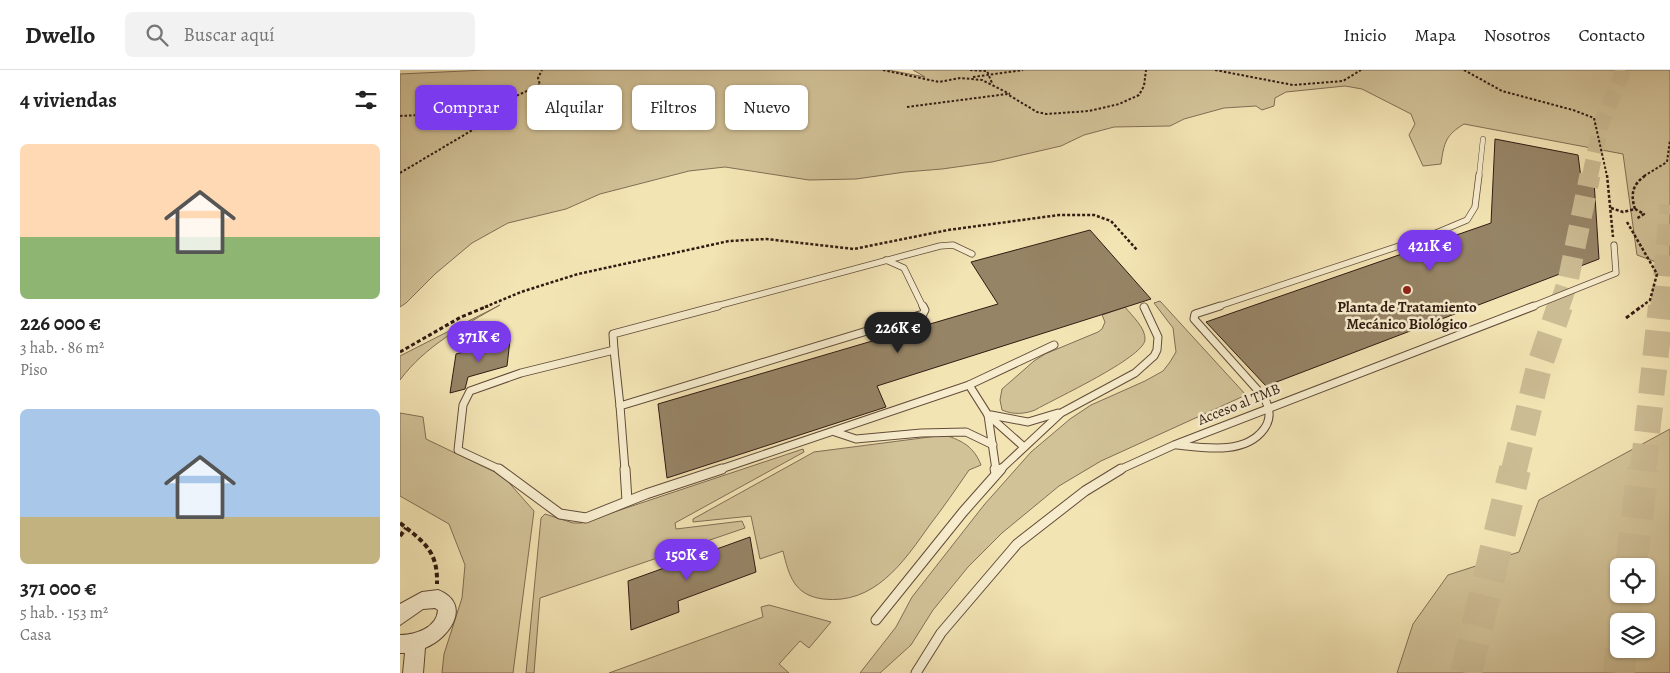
<!DOCTYPE html>
<html lang="es">
<meta charset="utf-8">
<style>
body{margin:0;font-family:Alegreya,serif;background:#f2f2f2;color:#222;height:100vh;display:flex;flex-direction:column;font-size:19px;white-space:nowrap}
*{box-sizing:border-box;margin:0}
p{font-size:16px;color:#767676}
.icon{flex:none;width:28px;height:28px;fill:none;stroke:currentColor;stroke-width:2;stroke-linecap:round;stroke-linejoin:round}
.map{position:relative;flex:1;overflow:hidden}
.panel{display:flex;flex-direction:column;background:#fff;width:400px}
.panel>*{flex:none}
.guide{position:absolute;left:15px;top:15px;width:475px;height:45px;display:flex;gap:10px}
.buttons{position:absolute;left:1210px;top:488px;display:grid;gap:10px}
.buttons a{display:grid;place-items:center;width:45px;height:45px;border-radius:8px;background:#fff;box-shadow:0 1px 4px #0004;font-size:25px}
.price{position:absolute;translate:-50% -42px;padding:0 11px;border-radius:18px;background:#7c3aed;color:#fff;font-size:16px;line-height:32px;filter:drop-shadow(0 1px 2px #0008)}
.price::after{content:'';position:absolute;left:50%;top:30px;width:15px;height:11px;margin-left:-8px;background:inherit;clip-path:polygon(0 0,100% 0,50% 100%)}
.price.on{background:#222;color:#fff}
ul{padding:0;list-style:none}
li{display:grid;align-content:center;gap:10px;height:265px;padding:0 20px}
li span{display:grid;place-items:center;height:155px;border-radius:8px;color:#555}
li>.icon{margin-inline-start:auto}
span .icon{width:90px;height:90px;fill:#fffc;stroke-width:1}
li b{font-size:21px}
h2{display:flex;justify-content:space-between;align-items:center;height:60px;padding:0 20px;font-size:21px}
.pill{padding:0 18px;border-radius:8px;background:#fff;box-shadow:0 1px 4px #0004;font-size:18px;line-height:45px}
.pill.on{background:#7c3aed;color:#fff}
header{display:flex;align-items:center;gap:30px;box-sizing:border-box;height:70px;padding:0 25px;background:#fff;border-bottom:1px solid #e0e0e0}
header strong{font-size:24px}
nav{display:flex;gap:28px;margin-inline-start:auto;font-size:18px}
.search{width:350px;height:45px;background:#f2f2f2;display:flex;align-items:center;gap:12px;box-sizing:border-box;padding:0 18px;border-radius:8px;color:#767676;font-size:19px}
main{display:flex;flex:1;min-height:0}
.map>svg:first-child{display:block}
.green{fill:#d2c298;stroke:#826e55;fill-rule:evenodd}
.building{fill:#968466;stroke:#311b12}
.lines{fill:none;stroke-linecap:round;stroke-linejoin:round}
.highway-tunnel-far3{stroke:#ccbc94;stroke-width:16;stroke-dasharray:16 8;stroke-linecap:butt}
.highway-tunnel-far2{stroke:#ccbc94;stroke-width:21;stroke-dasharray:21 10;stroke-linecap:butt}
.highway-tunnel-far1{stroke:#ccbc94;stroke-width:26;stroke-dasharray:26 12;stroke-linecap:butt}
.highway-tunnel{stroke:#ccbc94;stroke-width:32;stroke-dasharray:32 16;stroke-linecap:butt}
.lane-far3-casing{stroke:#624d3a;stroke-width:5.5}
.lane-far2-casing{stroke:#624d3a;stroke-width:7}
.lane-far1-casing{stroke:#624d3a;stroke-width:9}
.lane-casing{stroke:#624d3a;stroke-width:11}
.street-casing{stroke:#624d3a;stroke-width:2}
.path-far3{stroke:#311b12;stroke-width:2;stroke-dasharray:2.5 2;stroke-linecap:butt}
.path-far2{stroke:#311b12;stroke-width:2.5;stroke-dasharray:3 2;stroke-linecap:butt}
.path-far1{stroke:#311b12;stroke-width:3;stroke-dasharray:4 2.5;stroke-linecap:butt}
.path{stroke:#311b12;stroke-width:4;stroke-dasharray:5 3;stroke-linecap:butt}
.lane-far3{stroke:#f7edce;stroke-width:4.5}
.lane-far2{stroke:#f7edce;stroke-width:5.5}
.lane-far1{stroke:#f7edce;stroke-width:7}
.lane{stroke:#f7edce;stroke-width:9}
.street{fill:#f7edce;fill-rule:evenodd}
.poi-dot{fill:#8f2418;stroke:#f7edce;stroke-width:2}
.labels{text-anchor:middle;stroke-width:5;stroke-linejoin:round;paint-order:stroke}
.poi-label{font-size:15px;font-weight:bold;fill:#311b12;stroke:#f7edce}
.street-label{font-size:15px;fill:#311b12;stroke:#f7edce}
</style>
<header>
<strong>Dwello</strong>
<div class="search"><svg class="icon" aria-label="search" viewBox="0 0 24 24"><circle cx="10" cy="10" r="6"/><path d="M15 15l6 6"/></svg>Buscar aquí</div>
<nav><a>Inicio</a><a>Mapa</a><a>Nosotros</a><a>Contacto</a></nav>
</header>
<main>
<section class="panel">
<h2>4 viviendas<svg class="icon" aria-label="filters" viewBox="0 0 24 24"><path d="M4 7h16M4 17h16"/><circle cx="9" cy="7" r="2"/><circle cx="15" cy="17" r="2"/></svg></h2>
<ul>
<li><span style="background:linear-gradient(#ffd9b3 60%,#8fb573 0)"><svg class="icon" aria-label="home" viewBox="0 0 24 24"><path d="M3 11l9-7 9 7M6 9v11h12V9"/></svg></span><div><b>226 000 €</b><p>3 hab. · 86 m²</p><p>Piso</p></div></li>
<li><span style="background:linear-gradient(#a9c7e8 70%,#c2b280 0)"><svg class="icon" aria-label="home" viewBox="0 0 24 24"><path d="M3 11l9-7 9 7M6 9v11h12V9"/></svg></span><div><b>371 000 €</b><p>5 hab. · 153 m²</p><p>Casa</p></div></li>
</ul>
</section>
<div class="map">
<svg width="1270" height="603" viewBox="0 0 1270 603">
<rect width="100%" height="100%" fill="#f3e4b4"/>
<filter id="stains"><feTurbulence type="fractalNoise" baseFrequency=".004" numOctaves="4"/><feColorMatrix values="0 0 0 0 .2 0 0 0 0 .09 0 0 0 0 .02 0 0 0 .5 -.17"/></filter>
<radialGradient id="worn" r=".72"><stop offset=".6" stop-color="#630" stop-opacity="0"/><stop offset="1" stop-color="#630" stop-opacity=".3"/></radialGradient>
<!-- green -->
<g class="green">
<path d="M85,0H488L525,7L513,0H1270V197L1237,185L1223,84L1064,54C1046,65 1044,72 1041,94L1023,96L1009,65L1015,54L1011,44L962,19L945,16L886,22L875,28L874,36L862,40L856,36L824,38L784,49L770,56L714,57L684,65L661,76L592,92L542,99L505,102L456,109L409,110L325,97L289,101L200,124L166,139L108,153L72,173L35,204L6,233L0,237V4Z"/>
<polygon points="760,231 846,325 701,391 659,416 602,463 568,497 533,540 511,575 480,603 460,603 496,557 512,527 584,435 631,382 670,349 691,335 745,311 763,301 770,292 776,282 773,258 754,233"/>
<path d="M100,235C63,256 25,276 0,310V286Z"/>
<path d="M725,237C732,246 746,258 745,270C743,288 654,329 635,340C625,344 613,345 602,340L600,330L602,319L634,291L645,284L698,262L702,259L705,252L702,245Z"/>
<polygon points="0,343 23,347 26,369 103,406 134,441 113,603 42,603 44,584 62,528 65,495 49,454 0,426"/>
<path d="M1270,359V603H997L1013,554L1048,505L1119,482L1139,430ZM1219,496H1246V524H1219ZM1219,551H1246V579H1219Z"/>
<path d="M545,365C563,371 574,377 581,395L569,400C556,419 543,438 529,456C503,493 474,535 423,529C394,525 389,506 383,481L360,489L351,446L293,452V449L414,382Z"/>
<polygon points="403,379 404,382 275,453 276,459 342,451 345,458 140,528 134,603 126,603 141,448 145,444 173,453 181,453"/>
<polygon points="369,535 431,552 409,578 400,571 379,594 389,603 209,603 363,547 361,537"/>
</g>
<!-- building -->
<g class="building">
<polygon points="1095,69 1178,85 1181,108 1194,111 1199,189 866,316 806,252 1091,153"/>
<polygon points="690,160 751,229 477,316 486,337 267,408 258,334 598,234 571,192"/>
<polygon points="110,270 107,296 68,307 65,319 50,323 56,284"/>
<polygon points="350,467 356,502 278,531 279,542 231,560 228,511"/>
</g>
<g class="lines">
<!-- highway-tunnel-far3 -->
<polyline class="highway-tunnel-far3" points="1190,106 1201,54 1224,0"/>
<!-- highway-tunnel-far2 -->
<g class="highway-tunnel-far2">
<polyline points="1159,237 1168,211 1190,105"/>
<polyline points="1261,237 1270,135"/>
</g>
<!-- highway-tunnel-far1 -->
<g class="highway-tunnel-far1">
<polyline points="1114,400 1139,297 1160,236"/>
<polyline points="1243,400 1261,236"/>
</g>
<!-- highway-tunnel -->
<g class="highway-tunnel">
<polyline points="1231,496 1243,399"/>
<polyline points="1225,551 1228,524"/>
<polyline points="1066,603 1115,399"/>
<polyline points="1219,603 1221,579"/>
</g>
<!-- lane-far3 casing -->
<g class="lane-far3-casing">
<polyline id="lane-far3" points="1079,106 1083,69"/>
</g>
<!-- lane-far2 casing -->
<g class="lane-far2-casing">
<g id="lane-far2">
<polyline points="486,190 504,198 523,237"/>
<polyline points="313,237 540,176 553,175 572,184"/>
<polyline points="816,237 1029,166 1067,150 1075,137 1079,105"/>
<polyline points="1131,237 1216,203 1214,175"/>
</g>
</g>
<!-- lane-far1 casing -->
<g class="lane-far1-casing">
<g id="lane-far1">
<polyline points="214,280 220,336 523,244 525,240 523,236"/>
<polyline points="569,315 588,345 624,377"/>
<polyline points="220,336 225,400"/>
<polyline points="588,345 596,400"/>
<polyline points="591,345 628,352 658,343"/>
<polyline points="435,362 456,369 521,363 566,362 593,375"/>
<path d="M777,375C805,378 845,385 864,359C872,348 870,337 863,326L794,249L795,244L820,236"/>
<polyline points="101,400 58,380 63,335 70,321 121,303 214,280 213,264 318,236"/>
<polyline points="318,400 569,315 654,275"/>
<polyline points="600,400 661,343 735,303 754,286 757,280 758,267 744,237"/>
<polyline points="719,400 774,375 1134,236"/>
</g>
</g>
<!-- lane casing -->
<g class="lane-casing">
<g id="lane">
<polyline points="99,399 160,444 186,448 246,424 322,399"/>
<polyline points="225,399 227,431"/>
<polyline points="595,399 596,403"/>
<polyline points="476,550 563,442 601,399"/>
<polyline points="516,603 541,563 617,474 685,421 721,399"/>
</g>
</g>
<!-- street casing -->
<g class="street-casing">
<path id="street" d="M38,520C73,534 50,568 25,578L23,603H3L5,583H0V565C15,565 37,558 38,540L35,538L23,539L0,555V534L22,522Z"/>
</g>
<!-- path-far3 -->
<g class="path-far3">
<polyline points="483,0 539,12 560,8 582,10 610,24"/>
<polyline points="570,0 587,1 592,13"/>
<polyline points="815,0 893,15 943,11 961,0"/>
<polyline points="1064,0 1102,21 1173,40 1194,48 1207,106"/>
<polyline points="573,7 623,0"/>
<polyline points="507,37 607,24 637,42 646,44 689,41 719,34 739,25 744,16 746,0"/>
<polyline points="63,43 85,51"/>
<path d="M0,46C39,44 78,43 115,30L116,26L140,15L138,8L142,0"/>
<polyline points="0,103 86,52"/>
<polyline points="1244,106 1267,92 1270,70"/>
</g>
<!-- path-far2 -->
<g class="path-far2">
<polyline points="1207,105 1213,167"/>
<polyline points="1211,138 1223,142 1235,139 1244,144 1236,149"/>
<path d="M1235,139C1230,123 1233,114 1246,105"/>
<polyline points="1227,152 1257,204 1250,230 1241,237"/>
<polyline points="85,237 121,222 178,204 329,171 366,169 454,179 548,160 659,145 694,145 711,151 737,180"/>
</g>
<!-- path-far1 -->
<g class="path-far1">
<polyline points="1226,248 1242,236"/>
<polyline points="0,282 61,247 88,236"/>
</g>
<!-- path -->
<g class="path">
<path d="M0,453C24,472 38,481 37,514"/>
<polyline points="0,466 6,458"/>
</g>
<!-- lane-far3 -->
<use href="#lane-far3" class="lane-far3"/>
<!-- lane-far2 -->
<use href="#lane-far2" class="lane-far2"/>
<!-- lane-far1 -->
<use href="#lane-far1" class="lane-far1"/>
<!-- lane -->
<use href="#lane" class="lane"/>
<!-- street -->
<use href="#street" class="street"/>
</g>
<!-- markers -->
<circle class="poi-dot" cx="1007" cy="220" r="5"/>
<g class="labels">
<!-- poi labels -->
<g class="poi-label">
<text x="1007" y="242">Planta de Tratamiento<tspan x="1007" dy="17">Mecánico Biológico</tspan></text>
</g>
<!-- street labels -->
<g class="street-label">
<text transform="translate(839 334) rotate(-22)" y="5">Acceso al TMB</text>
</g>
</g>
<rect width="100%" height="100%" filter="url(#stains)"/>
<rect width="100%" height="100%" fill="url(#worn)"/>
</svg>
<div class="buttons">
<a><svg class="icon" aria-label="locate" viewBox="0 0 24 24"><circle cx="12" cy="12" r="6"/><path d="M12 2v4M12 18v4M2 12h4M18 12h4"/></svg></a>
<a><svg class="icon" aria-label="layers" viewBox="0 0 24 24"><path d="M12 4l9 5-9 5-9-5zM3 14l9 5 9-5"/></svg></a>
</div>
<b class="price" style="left:1030px;top:202px">421K €</b>
<b class="price on" style="left:498px;top:284px">226K €</b>
<b class="price" style="left:79px;top:293px">371K €</b>
<b class="price" style="left:287px;top:511px">150K €</b>
<div class="guide">
<a class="pill on">Comprar</a>
<a class="pill">Alquilar</a>
<a class="pill">Filtros</a>
<a class="pill">Nuevo</a>
</div>
</div>
</main>
